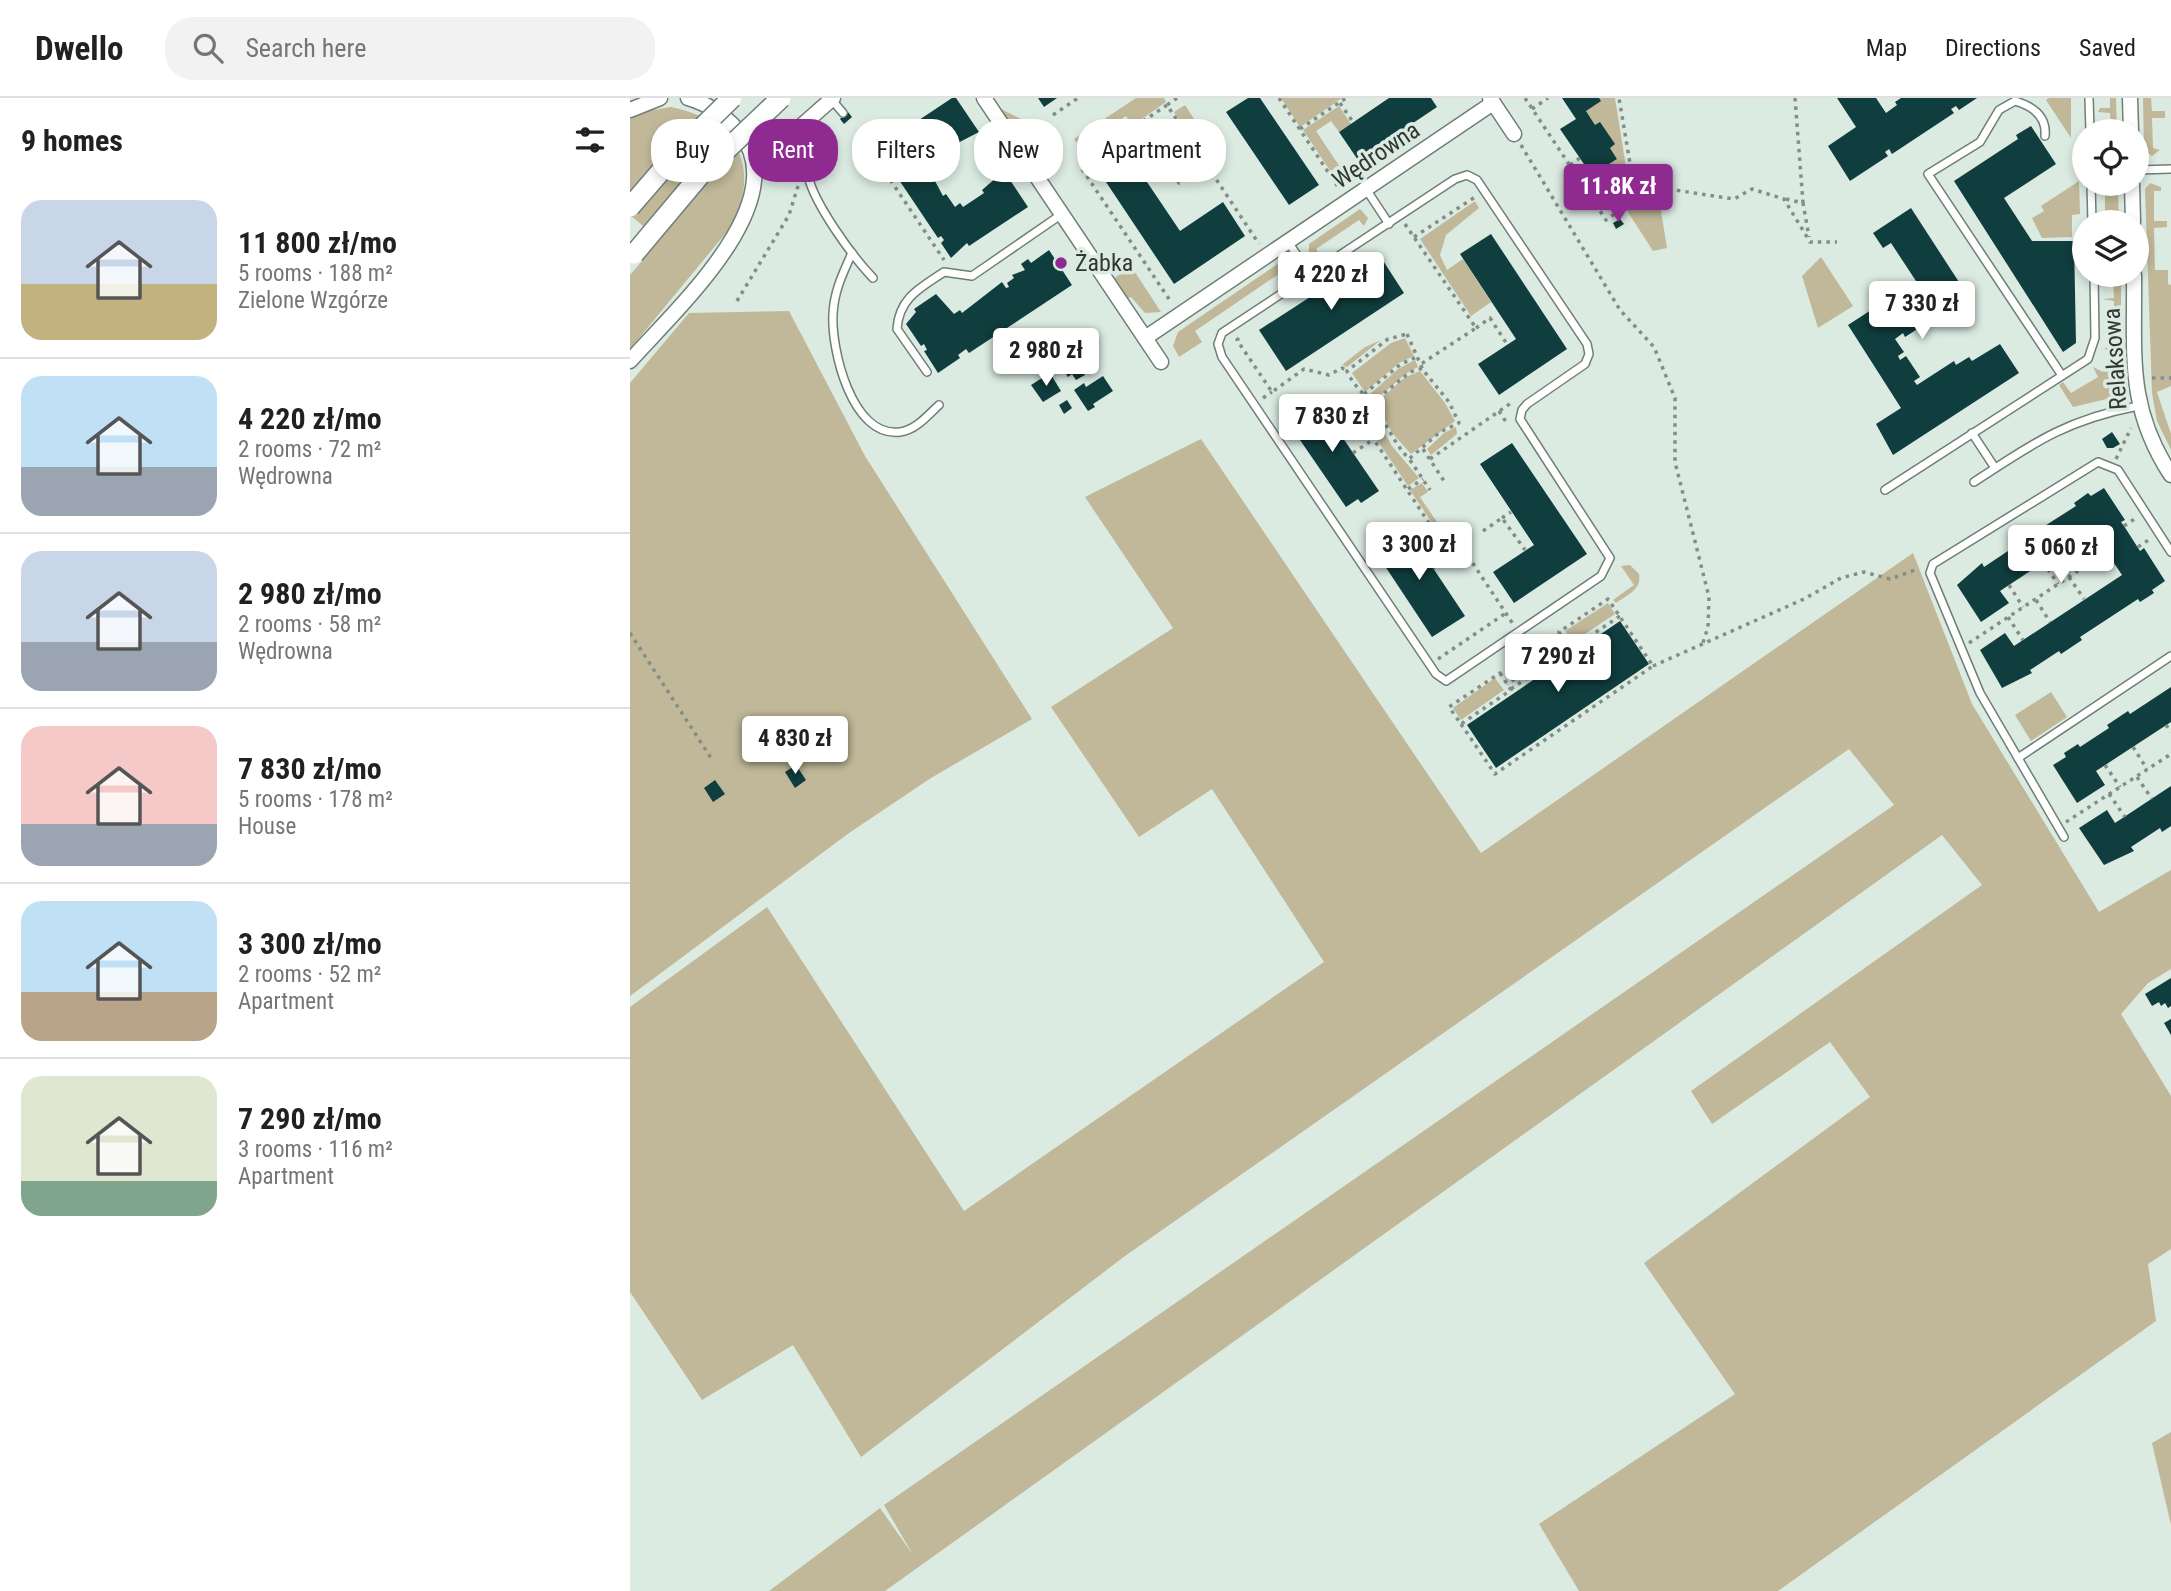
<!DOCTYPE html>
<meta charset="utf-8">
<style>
body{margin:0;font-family:"Roboto Condensed",sans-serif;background:#f2f2f2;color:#202124;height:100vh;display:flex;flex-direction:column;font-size:26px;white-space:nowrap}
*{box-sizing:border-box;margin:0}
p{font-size:23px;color:#757577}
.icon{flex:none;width:38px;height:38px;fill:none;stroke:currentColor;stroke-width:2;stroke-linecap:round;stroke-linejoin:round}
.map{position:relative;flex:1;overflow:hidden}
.details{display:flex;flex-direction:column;background:#fff;width:630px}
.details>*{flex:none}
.hud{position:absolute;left:21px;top:21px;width:665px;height:63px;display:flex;gap:14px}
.fabs{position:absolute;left:1442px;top:21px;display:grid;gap:14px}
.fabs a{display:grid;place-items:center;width:77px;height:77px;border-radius:50%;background:#fff;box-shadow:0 4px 10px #0003;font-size:35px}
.price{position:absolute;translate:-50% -60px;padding:0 16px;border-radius:7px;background:#fff;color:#222;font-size:23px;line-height:46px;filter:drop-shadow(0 2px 4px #0008)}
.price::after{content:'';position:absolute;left:50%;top:42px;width:21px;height:16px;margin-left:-10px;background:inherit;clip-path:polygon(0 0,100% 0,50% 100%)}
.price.current{background:#8f2a91;color:#fff}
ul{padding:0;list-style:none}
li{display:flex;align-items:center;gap:21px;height:175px;padding:0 21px}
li+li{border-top:2px solid #e0e0e0}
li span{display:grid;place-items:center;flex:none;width:196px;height:140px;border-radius:21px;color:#555}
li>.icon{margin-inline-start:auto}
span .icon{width:84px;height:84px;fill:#fffc;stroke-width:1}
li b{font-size:30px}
h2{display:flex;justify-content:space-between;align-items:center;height:84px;padding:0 21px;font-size:30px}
.chip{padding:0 24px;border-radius:28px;background:#fff;box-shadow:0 4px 10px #0003;font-size:24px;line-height:63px}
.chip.current{background:#8f2a91;color:#fff}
header{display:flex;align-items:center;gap:42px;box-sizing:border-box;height:98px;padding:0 35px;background:#fff;border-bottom:2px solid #e0e0e0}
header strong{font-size:33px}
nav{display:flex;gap:38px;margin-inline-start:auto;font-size:24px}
.search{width:490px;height:63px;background:#f2f2f2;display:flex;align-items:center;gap:18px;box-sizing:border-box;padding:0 24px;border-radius:28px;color:#757577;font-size:26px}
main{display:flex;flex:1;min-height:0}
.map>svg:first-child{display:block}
.green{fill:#c0b898}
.building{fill:#103d3d}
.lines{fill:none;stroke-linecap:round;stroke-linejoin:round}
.lane-casing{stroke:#6f7e76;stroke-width:10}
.street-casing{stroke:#6f7e76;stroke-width:17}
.path{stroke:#828e87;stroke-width:3.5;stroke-dasharray:3.5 5;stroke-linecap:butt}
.lane{stroke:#fff;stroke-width:7}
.street{stroke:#fff;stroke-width:14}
.secondary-bridge-casing{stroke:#6f7e76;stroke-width:22;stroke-linecap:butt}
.secondary-bridge{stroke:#fff;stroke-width:19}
.poi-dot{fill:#8f2a91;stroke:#dbebe2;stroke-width:2.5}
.labels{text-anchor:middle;stroke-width:7;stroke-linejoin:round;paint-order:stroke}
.street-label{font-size:24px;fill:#313834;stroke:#dbebe2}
.poi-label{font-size:24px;fill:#313834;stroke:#dbebe2;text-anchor:start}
</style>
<header>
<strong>Dwello</strong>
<div class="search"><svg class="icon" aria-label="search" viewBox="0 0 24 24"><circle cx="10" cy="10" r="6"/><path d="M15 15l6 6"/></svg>Search here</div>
<nav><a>Map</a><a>Directions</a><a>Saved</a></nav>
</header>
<main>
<section class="details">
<h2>9 homes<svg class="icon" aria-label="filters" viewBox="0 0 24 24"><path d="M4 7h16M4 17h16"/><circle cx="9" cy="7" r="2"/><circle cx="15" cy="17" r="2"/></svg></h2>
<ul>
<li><span style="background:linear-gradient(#c9d6e8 60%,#c2b280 0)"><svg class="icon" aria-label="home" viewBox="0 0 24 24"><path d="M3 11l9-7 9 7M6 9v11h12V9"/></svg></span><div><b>11 800 zł/mo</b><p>5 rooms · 188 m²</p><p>Zielone Wzgórze</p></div></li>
<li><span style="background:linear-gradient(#bfe0f5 65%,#9aa5b1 0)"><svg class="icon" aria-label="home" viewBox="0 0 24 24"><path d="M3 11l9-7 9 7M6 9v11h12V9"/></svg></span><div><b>4 220 zł/mo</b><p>2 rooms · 72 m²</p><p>Wędrowna</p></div></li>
<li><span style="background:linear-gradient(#c9d6e8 65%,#9aa5b1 0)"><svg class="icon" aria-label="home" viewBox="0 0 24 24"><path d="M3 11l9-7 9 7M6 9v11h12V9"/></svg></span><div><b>2 980 zł/mo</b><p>2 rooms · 58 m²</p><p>Wędrowna</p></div></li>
<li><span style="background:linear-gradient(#f6c9c9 70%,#9aa5b1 0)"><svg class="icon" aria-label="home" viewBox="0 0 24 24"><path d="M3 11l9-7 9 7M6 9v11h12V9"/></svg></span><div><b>7 830 zł/mo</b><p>5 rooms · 178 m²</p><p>House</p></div></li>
<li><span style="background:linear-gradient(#bfe0f5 65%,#b9a48a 0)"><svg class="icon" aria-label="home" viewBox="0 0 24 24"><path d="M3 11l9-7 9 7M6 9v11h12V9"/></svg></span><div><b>3 300 zł/mo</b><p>2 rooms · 52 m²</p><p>Apartment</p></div></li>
<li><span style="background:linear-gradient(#dfe7d0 75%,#7fa58c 0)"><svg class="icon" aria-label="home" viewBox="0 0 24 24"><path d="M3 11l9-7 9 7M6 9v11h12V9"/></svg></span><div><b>7 290 zł/mo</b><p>3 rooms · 116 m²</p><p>Apartment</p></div></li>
</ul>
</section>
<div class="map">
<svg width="1541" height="1493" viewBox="0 0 1541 1493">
<rect width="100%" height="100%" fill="#dbebe2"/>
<!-- green -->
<g class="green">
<polygon points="363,0 371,11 393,22 402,33 390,41"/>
<polygon points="506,0 534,0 536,4 506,25 530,60 511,73 492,44 507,34 496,18 450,49 444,41"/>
<polygon points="651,0 712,0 670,29"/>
<polygon points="969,0 985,0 1001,100 984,111 971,91 985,81 976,68 987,61 956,13"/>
<polygon points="1419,0 1441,0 1441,40 1416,2"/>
<polygon points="1480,0 1486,0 1487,33 1481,33 1480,15 1468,14 1470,10 1480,10"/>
<polygon points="1513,0 1521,0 1522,13 1535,13 1535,20 1522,20 1523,50 1530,52 1522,58 1514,52"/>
<polygon points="555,7 584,52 573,59 544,14"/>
<polygon points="709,8 721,26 709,34 701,23 686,33 718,81 719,87 713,92 673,32"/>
<path d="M41,9C107,22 133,70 100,130L0,251V177L30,142L0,117V21L11,14Z"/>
<polygon points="549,35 571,67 550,82 528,49"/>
<polygon points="1449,83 1450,116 1442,117 1442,139 1412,140 1402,120 1414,113 1411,108"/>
<polygon points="1520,85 1531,89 1531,93 1524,93 1524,123 1537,123 1537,129 1524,130 1525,172 1538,172 1538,186 1541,187 1541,288 1527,294 1541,336 1541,352 1527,323 1522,295 1515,91"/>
<polygon points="1482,86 1488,94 1489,124 1470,124 1470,119 1475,118 1475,90"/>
<polygon points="1029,101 1037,150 1023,153 996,111 1008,103"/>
<polygon points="845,103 849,110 816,137 810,157 817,172 833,161 861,204 841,218 790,141"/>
<polygon points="730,111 738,120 734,128 729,122 686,151 690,157 679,154 679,146"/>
<polygon points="1191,159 1223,208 1188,230 1172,178"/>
<polygon points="655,161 662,167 565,233 572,244 549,259 543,248 548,234"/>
<polygon points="501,168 531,214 515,215 501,199 496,201 483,181"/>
<polygon points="1483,177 1491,177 1491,292 1485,299 1443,309 1429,287 1433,284 1441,295 1468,279 1463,269 1473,274 1483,257 1474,250 1485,249 1484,203 1472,201 1484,200"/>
<polygon points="159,213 235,358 402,621 301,680 219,735 0,898 0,285 59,215"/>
<polygon points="775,240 784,258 769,265 735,294 722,275 761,245"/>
<polygon points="751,242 717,269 712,267 735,249"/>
<path d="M785,262L788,269C770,277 761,292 744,301L739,297L768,271Z"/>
<polygon points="790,273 815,305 825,323 781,356 763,336 746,305 774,280"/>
<polygon points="747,321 762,348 789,380 778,388 737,327"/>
<polygon points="826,329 827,336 801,357 797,351 814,335"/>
<polygon points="571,341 851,755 1283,455 1342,606 1469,814 1541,772 1541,871 1518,885 1491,916 1541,998 1541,1151 1518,1166 1526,1223 1148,1493 949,1493 909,1426 1105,1296 1014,1165 1240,999 1200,944 1082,1026 1061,993 1352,787 1312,737 255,1493 139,1493 250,1410 283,1457 254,1407 1264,707 1219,651 495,1158 231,1359 163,1247 72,1302 0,1194 0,909 137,809 334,1113 694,864 582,691 509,739 421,609 543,530 455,399"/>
<polygon points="792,385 798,394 790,399 828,455 824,458 780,392"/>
<path d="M1000,467L1009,476C1012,492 997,497 986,505L983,502L1004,487L991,468Z"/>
<polygon points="978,505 985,516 943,544 935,533"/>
<polygon points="865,580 874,592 831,622 823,610"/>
<polygon points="1421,594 1437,619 1401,643 1385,617"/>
<polygon points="1541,1334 1541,1427 1522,1345"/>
</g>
<!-- building -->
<g class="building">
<polygon points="322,0 326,0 349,34 322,48 320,45 300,59 302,62 296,66 313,98 316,96 325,109 330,105 333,109 354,95 352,92 374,73 398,109 339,148 337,145 321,160 311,145 314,142 311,138 308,140 261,70 264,68 261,63 258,65 248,49 267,41 265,38"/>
<polygon points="408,0 427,0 414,9"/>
<polygon points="618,0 630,0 689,87 659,107 596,14"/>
<polygon points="759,0 801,0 807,9 728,62 709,34"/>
<polygon points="932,0 969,0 971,3 956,13 965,27 970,24 985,46 980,50 987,61 976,68 985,81 971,91 930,31 946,21"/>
<polygon points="1207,0 1246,0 1256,15 1267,7 1265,4 1271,0 1347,0 1329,12 1326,8 1321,11 1324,15 1262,56 1259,51 1255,54 1258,58 1220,83 1198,48 1226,29"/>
<polygon points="218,14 222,19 214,26 210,21"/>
<polygon points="1401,28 1426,66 1374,100 1402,143 1444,143 1446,245 1433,254 1324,83 1388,41 1386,37"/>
<polygon points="488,41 550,133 593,104 615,138 544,186 460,60"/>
<polygon points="1281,110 1338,198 1275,239 1273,235 1265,241 1274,254 1268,258 1270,262 1276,258 1290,279 1284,283 1287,287 1324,263 1326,267 1339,259 1342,263 1370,246 1389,275 1263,357 1246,326 1271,310 1218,227 1286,183 1261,145 1253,150 1243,135"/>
<polygon points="990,121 994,126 986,131 983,125"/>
<polygon points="861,136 937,251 869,297 848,266 886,241 830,156"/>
<polygon points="419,152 442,187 339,255 336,251 328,257 330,260 308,275 294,253 297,252 294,246 291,248 276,226 286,214 284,211 306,196 324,216 330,212 332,215 372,184 376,190 379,189 377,185 384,180 382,177 395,172 391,166 398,161 401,165"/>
<polygon points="748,155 774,195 656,273 629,232"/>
<polygon points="446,241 461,264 451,271 455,277 446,282 442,276 438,279 423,256"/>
<polygon points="420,275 431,293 413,304 401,287"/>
<polygon points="473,278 483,293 463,306 465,309 458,313 444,292 454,285 456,289"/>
<polygon points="685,299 749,393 731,405 728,401 716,409 657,323 668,316 666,312"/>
<polygon points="437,302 442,310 434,316 429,307"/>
<polygon points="1482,334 1490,346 1483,350 1477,350 1472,341"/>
<polygon points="882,345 957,456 884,505 863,474 904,447 850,366"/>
<polygon points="1474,390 1495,422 1491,424 1494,428 1510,453 1514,450 1535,483 1522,492 1524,495 1510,504 1508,501 1450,539 1452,542 1431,556 1429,553 1400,572 1402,575 1372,590 1350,552 1375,535 1384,548 1492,477 1462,432 1370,493 1379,505 1351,524 1327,487 1352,465 1354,469 1390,445 1387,442 1408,428 1410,431 1446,408 1444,405 1458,395 1461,398"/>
<polygon points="775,428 835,518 802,539 743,450"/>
<polygon points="990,523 1019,566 866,670 837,627"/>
<polygon points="1541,589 1541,624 1466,673 1475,687 1447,705 1423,667 1436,659 1434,655 1448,646 1450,649 1479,630 1477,627 1498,613 1500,616"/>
<polygon points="166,667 176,682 165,690 155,674"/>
<polygon points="85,682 95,696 83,704 74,690"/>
<polygon points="1541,688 1541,728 1532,734 1530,730 1501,749 1504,753 1474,767 1449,730 1477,712 1485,725"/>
<polygon points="1541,880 1541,908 1538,910 1535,905 1531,908 1529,904 1522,908 1515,896"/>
<polygon points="1541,921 1541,937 1534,925"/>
</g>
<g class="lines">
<!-- lane casing -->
<g class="lane-casing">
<g id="lane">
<polyline points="1459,0 1460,33"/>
<polyline points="202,2 213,15"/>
<path d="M169,30C176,47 175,61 178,78C185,107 222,158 243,180"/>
<path d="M1415,38C1417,18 1402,8 1385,3L1369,12L1350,44L1298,76L1431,276"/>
<polyline points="1507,72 1541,71"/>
<polygon points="837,77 847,82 957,246 959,256 955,266 897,306 892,312 890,321 980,460 971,478 816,583 806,576 592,259 588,246 592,235 825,81"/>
<polyline points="1461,86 1462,124"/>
<polyline points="736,91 759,126"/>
<polyline points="658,144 680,176"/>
<path d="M222,155C213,175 204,193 203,216C201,252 222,340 270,334C286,332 298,317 309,307"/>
<path d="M297,274L267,231C269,200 290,190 314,174L342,178L432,116"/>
<polyline points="1342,335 1365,370"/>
<path d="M1344,384C1405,344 1436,322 1508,308"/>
<polyline points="1255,392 1458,261 1465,240 1464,177"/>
<polyline points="1388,660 1350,595 1300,475 1303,466 1468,364 1488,372 1541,454"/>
<polyline points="1434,739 1388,660 1541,558"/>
</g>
</g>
<!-- street casing -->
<g class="street-casing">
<g id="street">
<polyline points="354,0 531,264"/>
<polyline points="860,0 884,36"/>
<polyline points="1500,0 1501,33"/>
<polyline points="0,12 30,0"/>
<polyline points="122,57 169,30 203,0"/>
<polyline points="1502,86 1503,124"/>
<path d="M1504,177C1505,256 1496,308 1541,377"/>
<polyline points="515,240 863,5"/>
<path d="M0,263C43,214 166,104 110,35C96,18 79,6 58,0"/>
</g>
</g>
<!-- path -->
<g class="path">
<polyline points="547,0 537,7 629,146"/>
<polyline points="649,0 710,92"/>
<polyline points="895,0 976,122 1006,101 989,0"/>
<polyline points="1165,0 1173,105"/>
<polyline points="710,5 723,24"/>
<polyline points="537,7 509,26 549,85 576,67"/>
<polyline points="902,11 918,0"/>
<polyline points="423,17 448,0"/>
<polyline points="670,31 716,0"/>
<polyline points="891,47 990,212 1024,249 1045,300 1045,364 1079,499 1078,529 1072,548"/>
<polyline points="158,51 163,67"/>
<polyline points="940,67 950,60"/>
<polyline points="251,68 314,162"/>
<polyline points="452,71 541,204"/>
<polyline points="512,76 533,61"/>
<polyline points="1006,101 1038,91 1104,101 1122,91 1154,101 1180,144 1207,144"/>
<polyline points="1156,101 1173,105 1179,139"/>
<polyline points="775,126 846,230 791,266"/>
<polyline points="784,139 845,99"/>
<polyline points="107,203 159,117 168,88"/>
<polyline points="846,230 860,220 877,246"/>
<path d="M777,236L793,272L819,304L829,325L810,334L779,361C765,346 759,331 748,314C739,299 724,290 717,273L758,241Z"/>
<polyline points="609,240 607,242 642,294 674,271 699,277 712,270 717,273"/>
<polyline points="1522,280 1541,280"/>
<polyline points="734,296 771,266 789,258"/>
<polyline points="633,300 642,294"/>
<polyline points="741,306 780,274 793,270"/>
<polyline points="748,313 733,325 820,457 803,470"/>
<polyline points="869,313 878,327"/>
<polyline points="793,351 814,383"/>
<polyline points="723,355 744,341"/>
<polyline points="800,361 881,305"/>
<polyline points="1486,361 1501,330"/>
<polyline points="780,362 800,392"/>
<polyline points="778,391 793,381"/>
<polyline points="872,420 881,414"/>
<polyline points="1494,428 1506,420"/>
<polyline points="853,433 872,420 895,452"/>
<polyline points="1470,444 1462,448 1476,470 1484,465"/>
<polyline points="1508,449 1520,441"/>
<polyline points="838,458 883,526"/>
<polyline points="1413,464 1428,486"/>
<polyline points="1439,479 1454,501"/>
<polyline points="1379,487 1393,509"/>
<polyline points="1406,502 1420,524"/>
<polyline points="1378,519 1393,542"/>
<polyline points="0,535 81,660"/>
<polyline points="1339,545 1469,459"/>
<polyline points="808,561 876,515"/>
<polyline points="1023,568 1174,501 1211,480 1234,474 1260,481 1288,471"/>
<polygon points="870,575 881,592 831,626 819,609"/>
<polyline points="881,591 990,518"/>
<polyline points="831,626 865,676 1023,568 978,501 929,534 936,545 877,586"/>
<polyline points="1536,627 1541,634"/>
<polyline points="1503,649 1517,671"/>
<polyline points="1475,667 1490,689"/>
<polyline points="1507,679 1522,701"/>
<polyline points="1479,696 1495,719"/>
<polyline points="1436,724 1541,656"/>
</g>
<!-- lane -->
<use href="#lane" class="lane"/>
<!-- street -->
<use href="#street" class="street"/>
<!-- secondary-bridge casing -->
<g class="secondary-bridge-casing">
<g id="secondary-bridge">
<polyline points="0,109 51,50 102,0"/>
<polyline points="4,156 72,75 151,0"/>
</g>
</g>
<!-- secondary-bridge -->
<use href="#secondary-bridge" class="secondary-bridge"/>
</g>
<!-- markers -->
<circle class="poi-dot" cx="431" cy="165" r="7"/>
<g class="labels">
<!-- street labels -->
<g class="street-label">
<text transform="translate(746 57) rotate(-34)" y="8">Wędrowna</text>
<text transform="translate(1485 261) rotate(-94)" y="8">Relaksowa</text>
</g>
<!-- poi labels -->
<g class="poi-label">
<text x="445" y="173">Żabka</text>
</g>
</g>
</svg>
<div class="fabs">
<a><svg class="icon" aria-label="locate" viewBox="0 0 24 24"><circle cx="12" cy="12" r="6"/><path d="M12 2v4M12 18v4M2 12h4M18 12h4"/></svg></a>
<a><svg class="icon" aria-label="layers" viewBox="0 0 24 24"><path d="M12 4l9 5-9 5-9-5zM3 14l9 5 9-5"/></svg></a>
</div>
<b class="price current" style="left:988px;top:126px">11.8K zł</b>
<b class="price" style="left:701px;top:214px">4 220 zł</b>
<b class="price" style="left:1292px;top:243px">7 330 zł</b>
<b class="price" style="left:416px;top:290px">2 980 zł</b>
<b class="price" style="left:702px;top:356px">7 830 zł</b>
<b class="price" style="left:789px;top:484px">3 300 zł</b>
<b class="price" style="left:1431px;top:487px">5 060 zł</b>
<b class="price" style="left:928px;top:596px">7 290 zł</b>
<b class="price" style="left:165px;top:678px">4 830 zł</b>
<div class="hud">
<a class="chip">Buy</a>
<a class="chip current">Rent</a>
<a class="chip">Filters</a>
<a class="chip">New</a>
<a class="chip">Apartment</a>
</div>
</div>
</main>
